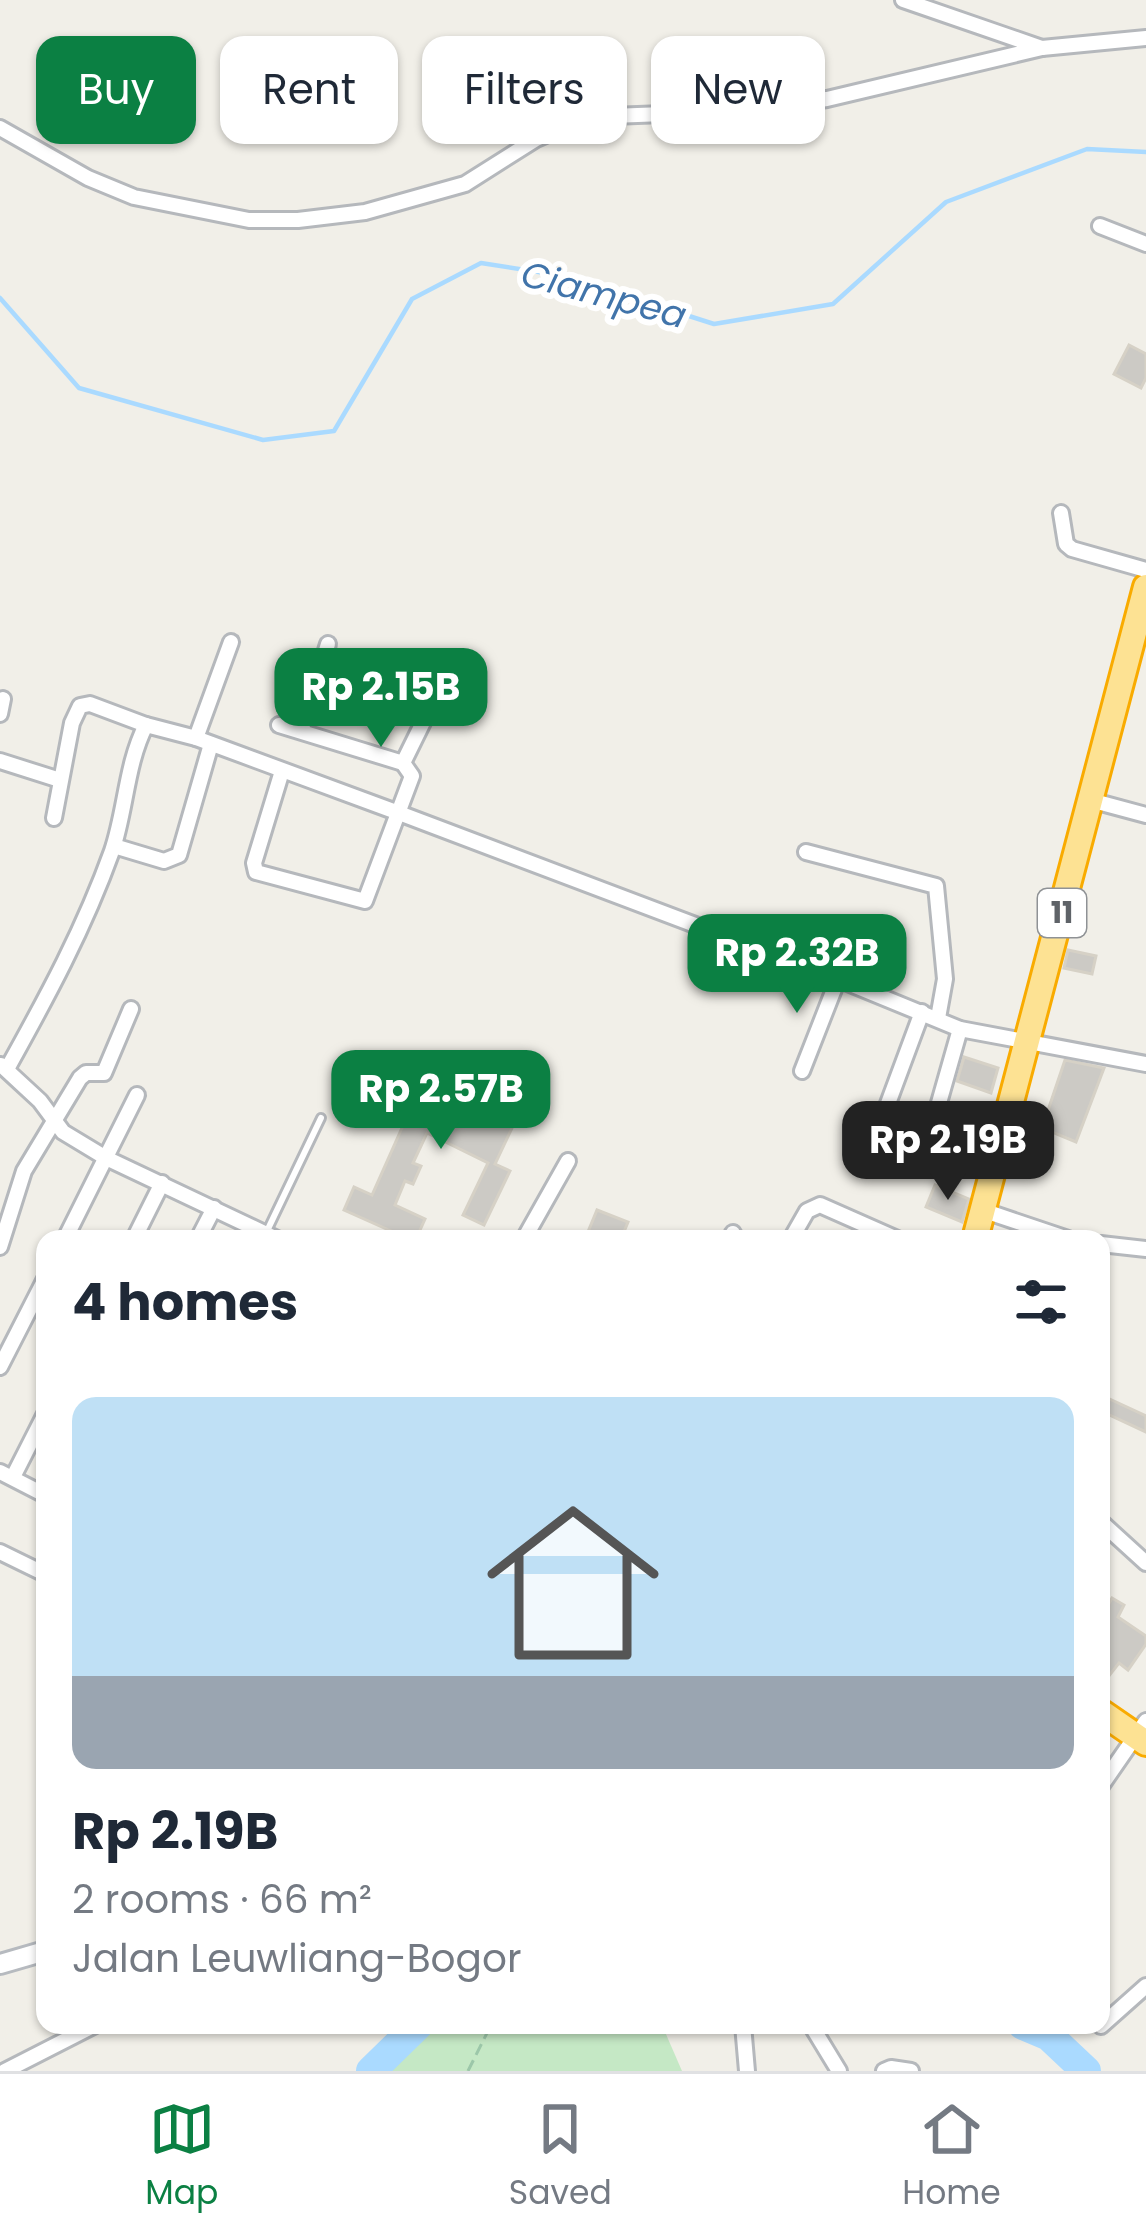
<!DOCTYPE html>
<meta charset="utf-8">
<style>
body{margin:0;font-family:Poppins,sans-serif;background:#f6f6f7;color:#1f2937;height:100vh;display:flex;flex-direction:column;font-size:45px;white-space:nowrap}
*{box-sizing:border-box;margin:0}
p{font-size:39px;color:#747a83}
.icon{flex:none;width:66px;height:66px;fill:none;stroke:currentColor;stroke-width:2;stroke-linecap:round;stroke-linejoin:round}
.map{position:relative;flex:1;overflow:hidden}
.panel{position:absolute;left:36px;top:1230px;width:1074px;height:804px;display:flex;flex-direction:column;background:#fff;border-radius:24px;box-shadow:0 3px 9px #0004}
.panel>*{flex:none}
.guide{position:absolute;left:36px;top:36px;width:1074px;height:108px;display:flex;gap:24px}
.price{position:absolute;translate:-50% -102px;padding:0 27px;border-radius:24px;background:#0b8043;color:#fff;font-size:39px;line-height:78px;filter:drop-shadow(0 3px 6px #0008)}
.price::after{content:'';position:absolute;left:50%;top:72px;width:36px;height:27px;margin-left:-18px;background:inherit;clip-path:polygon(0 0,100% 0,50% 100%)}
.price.selected{background:#222;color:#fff}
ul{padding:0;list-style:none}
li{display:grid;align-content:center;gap:24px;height:636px;padding:0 36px}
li+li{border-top:3px solid #e0e1e3}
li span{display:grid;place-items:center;height:372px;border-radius:24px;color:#555}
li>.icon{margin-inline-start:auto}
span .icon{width:216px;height:216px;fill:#fffc;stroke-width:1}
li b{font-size:51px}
h2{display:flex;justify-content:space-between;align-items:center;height:144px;padding:0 36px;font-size:51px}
.pill{padding:0 42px;border-radius:24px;background:#fff;box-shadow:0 3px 9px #0004;font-size:42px;line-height:108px}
.pill.selected{background:#0b8043;color:#fff}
.tabs{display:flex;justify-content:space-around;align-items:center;height:168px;border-top:3px solid #e0e1e3;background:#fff;font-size:33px;color:#747a83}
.tabs a{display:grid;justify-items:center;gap:6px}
.tabs .selected{color:#0b8043}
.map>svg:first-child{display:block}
.green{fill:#c5e8c5}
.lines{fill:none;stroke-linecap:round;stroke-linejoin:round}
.stream{stroke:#aadaff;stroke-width:4.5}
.river{stroke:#aadaff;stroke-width:30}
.building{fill:#cccac5;stroke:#d6d1c6;stroke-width:3}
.lane-casing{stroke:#b5b8bc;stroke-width:12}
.street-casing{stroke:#b5b8bc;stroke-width:20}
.secondary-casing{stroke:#b6babf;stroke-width:24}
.highway-casing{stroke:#f9ab00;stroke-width:30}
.path{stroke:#9cc7a9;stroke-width:3;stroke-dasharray:12 6;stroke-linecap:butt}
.lane{stroke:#fff;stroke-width:6}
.street{stroke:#fff;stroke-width:14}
.secondary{stroke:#fff;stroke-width:18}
.highway{stroke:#fde293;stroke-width:24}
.labels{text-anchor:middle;stroke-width:12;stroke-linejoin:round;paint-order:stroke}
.shield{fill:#fff;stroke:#8f9295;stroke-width:3}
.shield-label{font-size:30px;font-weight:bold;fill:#5f6368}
.water-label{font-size:36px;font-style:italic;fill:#4174aa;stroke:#fff}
</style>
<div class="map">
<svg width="1146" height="2071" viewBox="0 0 1146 2071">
<rect width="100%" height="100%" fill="#f1efe8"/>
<!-- green -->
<polygon class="green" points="425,2025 662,2025 682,2071 382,2071 391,2051"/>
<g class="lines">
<!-- stream -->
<g class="stream">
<polyline points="0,298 79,388 263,440 334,431 412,299 481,263 564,276 714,324 833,304 946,202 1087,149 1146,152"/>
<polyline points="43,1759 45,1758"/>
</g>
<!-- river -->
<g class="river">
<polyline points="1023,2025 1049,2036 1086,2071"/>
<polyline points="371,2071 418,2025"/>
</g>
</g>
<!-- building -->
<g class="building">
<polygon points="1129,345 1146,354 1146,378 1141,388 1114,374"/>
<polygon points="1068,950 1096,956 1092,974 1064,968"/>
<polygon points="964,1057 998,1068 991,1093 957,1081"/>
<polygon points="1065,1060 1104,1068 1076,1142 1042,1128"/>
<polygon points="426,1074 453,1086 456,1079 520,1111 495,1164 510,1171 484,1225 463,1215 488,1163 427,1133 413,1163 421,1166 413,1184 405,1181 395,1205 425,1219 416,1239 409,1239 344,1210 354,1187 372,1195"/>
<polygon points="935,1185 969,1199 962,1222 926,1207"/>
<polygon points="597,1210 628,1222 621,1239 585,1239"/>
<polygon points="1101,1395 1146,1416 1146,1432 1101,1411"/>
<polygon points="1112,1598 1124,1605 1118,1617 1146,1636 1146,1644 1128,1670 1119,1663 1101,1686 1101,1618"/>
</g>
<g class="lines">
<!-- lane casing -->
<g class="lane-casing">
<polyline id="lane" points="267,1231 321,1118"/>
</g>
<!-- street casing -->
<g class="street-casing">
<g id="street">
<polyline points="903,0 1042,48"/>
<polyline points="0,128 88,178 134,197 249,220 298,220 365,212 465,184 536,139 568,125 612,116 740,111 827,99 1042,48 1146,38"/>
<polyline points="1100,226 1146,244"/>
<polyline points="1061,513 1066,544 1072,549 1146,570"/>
<polyline points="0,714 3,699"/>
<polyline points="279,725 403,763"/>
<polyline points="301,731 328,644"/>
<polyline points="196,738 231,642"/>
<polyline points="0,761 60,780"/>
<polyline points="282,771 254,863 256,872 365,901 412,776 403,763 430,708"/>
<polyline points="1090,800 1146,815"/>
<polyline points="54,818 72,723 80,706 90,704 146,725"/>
<polyline points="114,846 164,861 179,855 211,744"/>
<polyline points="806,852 936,886 945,979 938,1018"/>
<polyline points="1,1065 40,1101 63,1132 106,1158 277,1239"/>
<path d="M7,1069C47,997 84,929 112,851C126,810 126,764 146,725L196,738L399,813L838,979L960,1029L1146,1064"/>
<polyline points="802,1071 838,979"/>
<polyline points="883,1117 922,1012"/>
<polyline points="929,1138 960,1029"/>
<polyline points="985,1211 1068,1239"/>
<polyline points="65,1239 137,1095"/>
<polyline points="134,1239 162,1183"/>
<polyline points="198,1239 214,1208"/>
<polyline points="524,1239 568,1161"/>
<polyline points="730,1239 733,1233"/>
<polyline points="791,1239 807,1211 820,1205 897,1239"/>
<polyline points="1101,1244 1146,1249"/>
<polyline points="0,1247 24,1171 80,1078 86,1073 104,1073 131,1009"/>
<polyline points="0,1367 45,1279"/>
<polyline points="0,1472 45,1495"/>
<polyline points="13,1477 45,1414"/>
<polyline points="1101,1522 1146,1563"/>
<polyline points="0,1552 45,1574"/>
<polyline points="1101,1786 1146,1721"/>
<polyline points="743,2025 747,2071"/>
<polyline points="811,2025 839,2071"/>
<polyline points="1101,2026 1146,1986"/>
<polyline points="5,2071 95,2025"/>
<polyline points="884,2071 891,2068 911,2071"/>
</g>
</g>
<!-- secondary casing -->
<g class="secondary-casing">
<polyline id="secondary" points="0,1964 45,1951"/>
</g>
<!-- highway casing -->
<g class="highway-casing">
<g id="highway">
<polyline points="975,1239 1146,587"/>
<polyline points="1101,1712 1146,1743"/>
</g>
</g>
<!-- path -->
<polyline class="path" points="468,2071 491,2025"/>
<!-- lane -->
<use href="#lane" class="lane"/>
<!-- street -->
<use href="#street" class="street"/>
<!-- secondary -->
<use href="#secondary" class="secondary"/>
<!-- highway -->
<use href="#highway" class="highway"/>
</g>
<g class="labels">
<!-- shield labels -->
<rect class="shield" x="1038" y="889" width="48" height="48" rx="9"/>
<g class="shield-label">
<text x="1062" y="923">11</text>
</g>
<!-- water labels -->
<g class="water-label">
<text transform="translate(604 294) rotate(15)" y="13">Ciampea</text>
</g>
</g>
</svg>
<b class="price" style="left:381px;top:750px">Rp 2.15B</b>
<b class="price" style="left:797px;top:1016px">Rp 2.32B</b>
<b class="price" style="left:441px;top:1152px">Rp 2.57B</b>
<b class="price selected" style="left:948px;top:1203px">Rp 2.19B</b>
<div class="guide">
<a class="pill selected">Buy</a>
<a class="pill">Rent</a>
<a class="pill">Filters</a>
<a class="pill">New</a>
</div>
<section class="panel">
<h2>4 homes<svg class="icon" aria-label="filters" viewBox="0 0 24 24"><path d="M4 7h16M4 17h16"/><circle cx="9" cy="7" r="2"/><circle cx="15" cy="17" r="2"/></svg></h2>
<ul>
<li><span style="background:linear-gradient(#bfe0f5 75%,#9aa5b1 0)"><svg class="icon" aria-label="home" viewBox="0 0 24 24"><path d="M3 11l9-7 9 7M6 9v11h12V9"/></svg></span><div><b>Rp 2.19B</b><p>2 rooms · 66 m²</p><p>Jalan Leuwliang-Bogor</p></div></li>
</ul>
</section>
</div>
<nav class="tabs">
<a class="selected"><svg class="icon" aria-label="map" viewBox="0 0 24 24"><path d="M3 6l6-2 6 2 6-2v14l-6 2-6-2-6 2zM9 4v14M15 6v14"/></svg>Map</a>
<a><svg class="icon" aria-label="saved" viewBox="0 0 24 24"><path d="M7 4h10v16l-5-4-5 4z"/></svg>Saved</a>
<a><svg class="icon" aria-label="home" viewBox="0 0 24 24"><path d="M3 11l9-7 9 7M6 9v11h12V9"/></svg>Home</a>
</nav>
